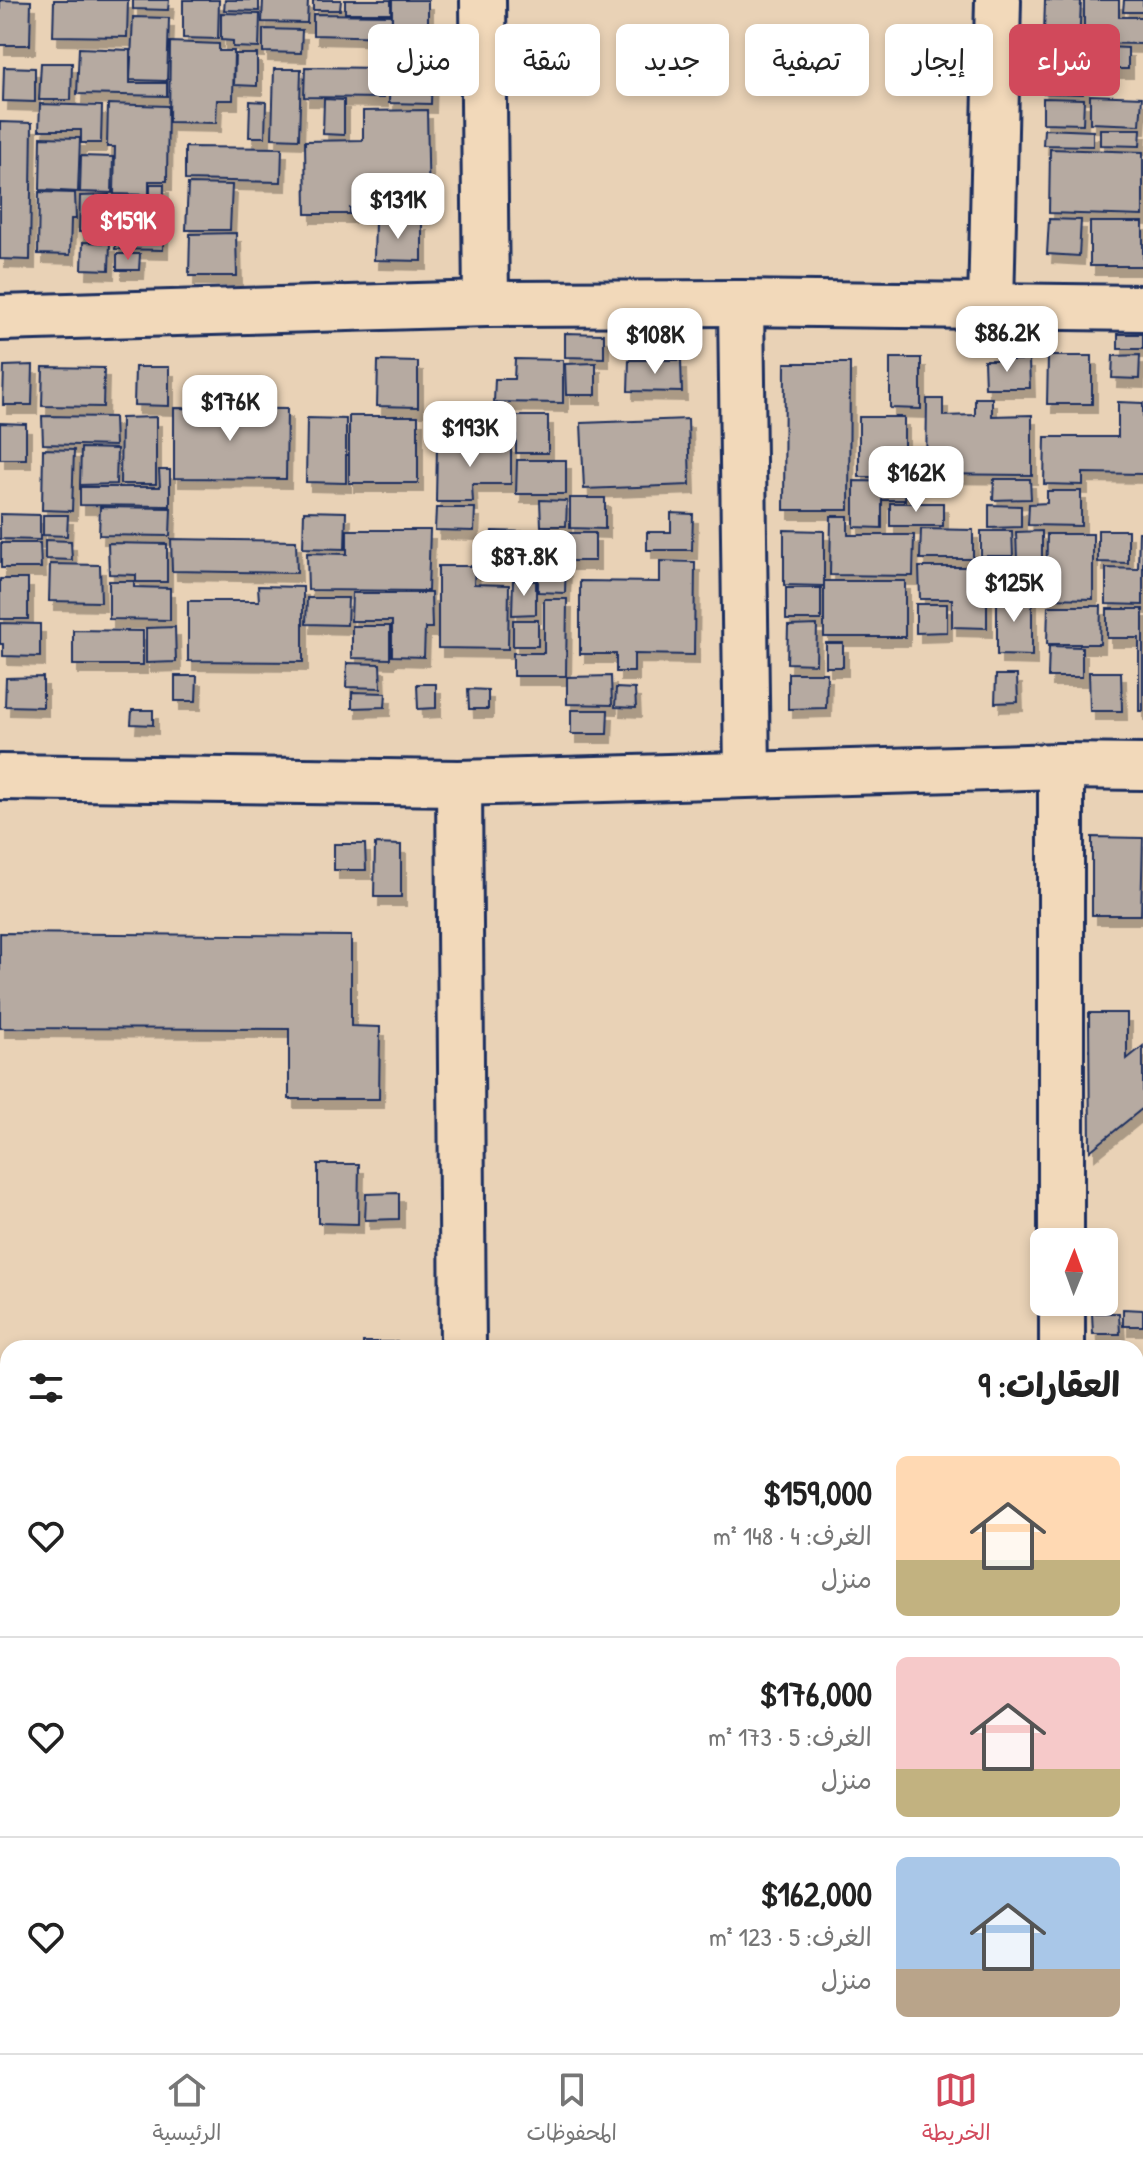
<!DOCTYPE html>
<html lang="ar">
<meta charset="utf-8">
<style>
body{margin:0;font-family:"Patrick Hand","Playpen Sans Arabic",sans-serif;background:#f2f2f2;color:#222;direction:rtl;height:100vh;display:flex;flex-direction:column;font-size:30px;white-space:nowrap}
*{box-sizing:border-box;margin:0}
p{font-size:26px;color:#767676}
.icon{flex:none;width:44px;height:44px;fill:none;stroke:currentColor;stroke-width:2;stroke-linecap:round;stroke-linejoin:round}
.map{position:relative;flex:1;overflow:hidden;direction:ltr}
.drawer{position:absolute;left:0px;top:1340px;width:1144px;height:714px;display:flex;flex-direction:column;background:#fff;border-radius:24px 24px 0 0;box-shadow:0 4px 12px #0003;direction:rtl}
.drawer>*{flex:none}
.banner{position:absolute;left:24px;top:24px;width:1096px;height:72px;direction:rtl;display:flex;gap:16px}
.needle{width:52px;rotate:1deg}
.controls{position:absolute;left:1030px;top:1228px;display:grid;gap:16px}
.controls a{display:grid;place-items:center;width:88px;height:88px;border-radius:12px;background:#fff;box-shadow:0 4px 12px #0003;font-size:40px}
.price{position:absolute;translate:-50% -68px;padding:0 18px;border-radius:16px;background:#fff;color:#222;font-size:26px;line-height:52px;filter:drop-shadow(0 2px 4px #0008)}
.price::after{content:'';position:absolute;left:50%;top:48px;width:24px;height:18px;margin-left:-12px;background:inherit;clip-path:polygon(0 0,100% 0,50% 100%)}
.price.active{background:#d1495b;color:#fff}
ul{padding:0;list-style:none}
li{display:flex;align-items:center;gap:24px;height:200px;padding:0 24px}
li+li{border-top:2px solid #e0e0e0}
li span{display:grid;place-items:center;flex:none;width:224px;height:160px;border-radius:12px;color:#555}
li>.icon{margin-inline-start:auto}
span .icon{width:96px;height:96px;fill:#fffc;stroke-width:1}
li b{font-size:34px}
h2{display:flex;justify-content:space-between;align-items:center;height:96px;padding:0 24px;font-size:34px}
.chip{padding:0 28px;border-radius:12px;background:#fff;box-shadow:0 4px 12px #0003;font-size:28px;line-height:72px}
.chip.active{background:#d1495b;color:#fff}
.tab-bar{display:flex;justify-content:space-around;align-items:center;height:112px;border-top:2px solid #e0e0e0;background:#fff;font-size:22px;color:#767676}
.tab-bar a{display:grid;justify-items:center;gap:4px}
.tab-bar .active{color:#d1495b}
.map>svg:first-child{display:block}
.building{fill:#b6aaa1;stroke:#1b2f5e;stroke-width:2;filter:url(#shadow)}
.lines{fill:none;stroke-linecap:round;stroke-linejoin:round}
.minor-casing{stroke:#1b2f5e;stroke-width:50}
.minor{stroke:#f2d9ba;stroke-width:44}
</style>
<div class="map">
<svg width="1143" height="2053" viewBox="0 0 1143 2053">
<defs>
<filter id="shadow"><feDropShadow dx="5" dy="9" stdDeviation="0" flood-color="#0004"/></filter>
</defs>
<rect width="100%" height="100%" fill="#e9d2b6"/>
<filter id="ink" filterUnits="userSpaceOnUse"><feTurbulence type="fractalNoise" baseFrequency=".0125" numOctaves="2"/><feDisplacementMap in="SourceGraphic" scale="16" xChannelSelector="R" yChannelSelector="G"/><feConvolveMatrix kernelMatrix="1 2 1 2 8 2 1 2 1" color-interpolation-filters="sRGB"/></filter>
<g filter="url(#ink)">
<!-- building -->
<g class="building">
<polygon points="0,0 31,1 30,45 0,45"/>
<polygon points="54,0 128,0 127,37 53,36"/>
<polygon points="133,0 169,0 168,10 133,9"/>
<polygon points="183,0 219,0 218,39 183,38"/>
<polygon points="225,0 259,0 259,11 224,10"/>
<polygon points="263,0 308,0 307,23 262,22"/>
<polygon points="313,0 341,0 340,10 313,10"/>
<rect x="345" y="0" width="46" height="13"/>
<polygon points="392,0 428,0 428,37 392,36"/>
<polygon points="1045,0 1081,1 1078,69 1043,68"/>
<polygon points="1084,0 1119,0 1119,17 1143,17 1143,44 1084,43"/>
<polygon points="1124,0 1143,0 1143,12 1123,12"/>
<polygon points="221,13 260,14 259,48 233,47 233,41 221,40"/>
<polygon points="313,14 392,15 391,37 313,35"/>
<polygon points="133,17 169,18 167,81 130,80"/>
<polygon points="263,29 302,30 301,53 263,52"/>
<polygon points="170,42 219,44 219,51 234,51 233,100 217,100 216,123 169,122"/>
<polygon points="1085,46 1128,48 1128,69 1085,69"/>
<polygon points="79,48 130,50 130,83 167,83 167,96 77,94"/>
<polygon points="235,54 257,54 257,86 234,85"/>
<polygon points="41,63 72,63 71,100 39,100"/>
<polygon points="4,67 35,68 35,102 3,101"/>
<polygon points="305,67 383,68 383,98 304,97"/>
<polygon points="390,67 432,68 431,104 389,103"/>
<polygon points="274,69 301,69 299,139 272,138"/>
<polygon points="1043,76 1084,76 1083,94 1042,93"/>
<polygon points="1090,95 1142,97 1140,125 1090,123"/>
<polygon points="1043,98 1084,99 1083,124 1043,123"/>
<polygon points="324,99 344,100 344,135 323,134"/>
<polygon points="250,101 266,102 265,137 249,137"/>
<polygon points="40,104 102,106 101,143 81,143 81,130 39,130"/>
<polygon points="108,104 168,106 167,181 149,181 149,195 114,194 115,147 107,147"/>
<polygon points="427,110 429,208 350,208 350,214 306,214 305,141 363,140 363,111"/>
<polygon points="0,122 32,123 30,260 0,259"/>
<polygon points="1044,129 1093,131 1093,146 1043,145"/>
<polygon points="1100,129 1141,129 1140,146 1100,145"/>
<polygon points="41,137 80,138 78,192 40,190"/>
<polygon points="185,147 282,148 281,182 185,180"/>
<polygon points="1050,149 1143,152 1143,216 1049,213"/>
<polygon points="81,156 113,157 112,193 80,192"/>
<polygon points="150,184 164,184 163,250 115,249 117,198 150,199"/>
<polygon points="188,184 232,185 230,230 186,230"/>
<polygon points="39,192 75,193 76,219 71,219 70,255 38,254"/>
<polygon points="109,195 109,232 79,232 80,196"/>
<polygon points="1049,219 1081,220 1079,256 1047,254"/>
<polygon points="375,221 422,222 422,261 374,260"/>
<rect x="1090" y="222" width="53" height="44"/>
<polygon points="236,233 237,276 189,276 190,234"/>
<polygon points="83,242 110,243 109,270 82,269"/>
<polygon points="117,254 140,254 139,270 117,270"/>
<polygon points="565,333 604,334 604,358 565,357"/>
<rect x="1118" y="334" width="25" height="15"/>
<polygon points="1140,355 1139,379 1112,378 1113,356"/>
<polygon points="1048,356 1092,356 1092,404 1047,404"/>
<polygon points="890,358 921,358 921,409 890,408"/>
<polygon points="515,359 563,360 563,403 494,402 495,379 514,379"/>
<polygon points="629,360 681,360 682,392 628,391"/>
<polygon points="984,360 1029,360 1030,388 985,388"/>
<polygon points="378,361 418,362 418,407 377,406"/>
<polygon points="596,363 596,395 566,395 565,364"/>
<polygon points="785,363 850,363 849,510 784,510"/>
<polygon points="33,365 32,405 3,405 4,366"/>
<polygon points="43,367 104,368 103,407 42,406"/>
<polygon points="135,367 169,367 169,406 134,405"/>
<polygon points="975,398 992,398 992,416 1032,415 1032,475 926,474 927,399 943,399 943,416 975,415"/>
<polygon points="1118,402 1143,403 1143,474 1083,473 1083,485 1044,484 1045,437 1118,437"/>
<polygon points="174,408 287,409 286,479 174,478"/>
<rect x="437" y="415" width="65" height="21"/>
<polygon points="42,416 114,417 115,446 43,444"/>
<rect x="349" y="416" width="69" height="67"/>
<rect x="516" y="416" width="32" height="37"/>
<polygon points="156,417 156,484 120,484 121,418"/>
<rect x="859" y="417" width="45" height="60"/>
<polygon points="307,418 346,419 346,483 306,482"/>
<polygon points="688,419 690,485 584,489 581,423"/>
<polygon points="0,423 26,424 26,459 0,459"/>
<polygon points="437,444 511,444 511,484 472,484 473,502 436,502"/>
<polygon points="81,448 117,449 116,484 80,485"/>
<polygon points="43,449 74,450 72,511 42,510"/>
<polygon points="517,460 566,460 566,494 516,494"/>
<polygon points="159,470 170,470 170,506 80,505 80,487 160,487"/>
<polygon points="994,479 1030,479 1031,499 993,500"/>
<polygon points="854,481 906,482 905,500 882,500 882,528 854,527"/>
<polygon points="1047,491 1081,491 1081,526 1028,525 1029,504 1047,503"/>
<polygon points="570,498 605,498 605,529 570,528"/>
<polygon points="540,500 567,501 566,526 541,526"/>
<rect x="890" y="503" width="53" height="23"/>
<polygon points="989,505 1021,506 1021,527 989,528"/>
<polygon points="100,507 171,508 170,536 99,535"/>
<polygon points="436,508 475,508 474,531 435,530"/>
<polygon points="304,511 346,512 345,549 303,548"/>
<polygon points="671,513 693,514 692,550 647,550 647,532 671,532"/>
<polygon points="0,514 40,515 40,540 0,539"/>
<polygon points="43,515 68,515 67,536 43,535"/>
<polygon points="831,516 848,516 848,535 914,535 913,576 830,575"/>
<polygon points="921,529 973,530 973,559 920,559"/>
<polygon points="347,530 430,530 428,591 308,590 307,553 347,554"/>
<polygon points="784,530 824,531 824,586 784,585"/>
<polygon points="1098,530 1128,530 1128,563 1098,562"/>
<polygon points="492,531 530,532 529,566 492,565"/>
<polygon points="981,531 1012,531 1013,556 981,556"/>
<polygon points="1042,531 1042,559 1017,560 1016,532"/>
<polygon points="1139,532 1143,532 1143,605 1106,604 1106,568 1138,569"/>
<polygon points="538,533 595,533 595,561 566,561 565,593 538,592"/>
<polygon points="1047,534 1093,534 1093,599 1046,598"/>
<polygon points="171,539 296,541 297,573 172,571"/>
<polygon points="45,540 71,541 72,560 45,559"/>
<polygon points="1,543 40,543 41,568 1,568"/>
<polygon points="108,543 167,544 167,582 136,582 136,575 109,574"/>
<polygon points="997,559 1013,559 1013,564 1035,564 1035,584 996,583"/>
<polygon points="660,561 695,562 694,655 634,654 634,672 616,672 616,654 580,654 580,581 660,582"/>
<polygon points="50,564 100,565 101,602 49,601"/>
<polygon points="438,566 475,566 474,584 509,585 508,649 438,648"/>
<polygon points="919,567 987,567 987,628 952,627 952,599 920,599"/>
<rect x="0" y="579" width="28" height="40"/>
<polygon points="513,580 536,581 536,614 512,615"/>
<polygon points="109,581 134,581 134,587 170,588 170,620 109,619"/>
<rect x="824" y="581" width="81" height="56"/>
<polygon points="258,586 303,587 303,662 188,661 188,601 259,601"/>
<rect x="786" y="588" width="35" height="32"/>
<polygon points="997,592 1032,593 1032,656 997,655"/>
<polygon points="352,593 431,593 432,628 425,628 424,657 392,656 392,621 351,621"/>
<polygon points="307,598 348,598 347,625 306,624"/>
<polygon points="544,599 567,599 566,676 513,676 513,653 544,653"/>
<polygon points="916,604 947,604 947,632 916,633"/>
<polygon points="1048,606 1101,606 1100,644 1047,644"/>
<polygon points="1107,609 1143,609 1143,711 1139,711 1139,638 1107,638"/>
<rect x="513" y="620" width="25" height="26"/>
<polygon points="0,623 40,624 40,657 3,656 3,644 0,644"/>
<polygon points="817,625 816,664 787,663 788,626"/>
<polygon points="352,626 390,626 390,659 352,658"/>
<polygon points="175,627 176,662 146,663 146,628"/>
<polygon points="73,630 143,631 143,665 73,665"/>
<rect x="826" y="643" width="17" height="24"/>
<polygon points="1049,646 1082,647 1082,677 1048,677"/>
<polygon points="347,663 380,664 381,688 346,687"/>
<polygon points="1089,672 1121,672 1122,711 1090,711"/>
<polygon points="788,673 827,673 826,708 788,709"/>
<polygon points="996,675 1017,675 1018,702 995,703"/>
<polygon points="175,676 197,676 196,701 175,701"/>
<polygon points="611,676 612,705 567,704 567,677"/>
<polygon points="43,677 43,707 5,706 6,678"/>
<polygon points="417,684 436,684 436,708 418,709"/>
<polygon points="616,688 635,689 636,708 615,707"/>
<polygon points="468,689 488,690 488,709 469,709"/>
<polygon points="352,692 386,693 385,707 352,708"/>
<polygon points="132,710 153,710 153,725 131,724"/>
<polygon points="571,710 608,710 607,734 571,734"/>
<polygon points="1092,837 1143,838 1141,915 1092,915"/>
<polygon points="334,844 365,844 366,870 334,870"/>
<polygon points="375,844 401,845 401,897 374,897"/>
<polygon points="0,933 351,936 351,1026 380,1027 379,1099 289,1099 289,1029 0,1028"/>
<polygon points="1089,1013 1127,1013 1127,1059 1143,1046 1143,1108 1090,1151"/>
<polygon points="318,1164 359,1164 358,1224 318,1223"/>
<polygon points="399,1193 399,1219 365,1220 366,1194"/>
<polygon points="1123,1309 1143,1310 1143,1326 1123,1326"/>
<polygon points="1092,1313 1119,1313 1120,1334 1093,1334"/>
<rect x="363" y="1342" width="39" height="6"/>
<rect x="0" y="1473" width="8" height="57"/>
<rect x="1136" y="1829" width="7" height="23"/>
<polygon points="0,1858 8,1858 8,1925 5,1925 4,1944 0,1944"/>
<rect x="1136" y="1859" width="7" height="60"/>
<polygon points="1136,1969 1143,1969 1143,2053 1108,2053 1108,2046 1136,2046"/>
<polygon points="7,2013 8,2046 40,2046 40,2053 7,2053"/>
<rect x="137" y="2046" width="80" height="7"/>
<rect x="232" y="2046" width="35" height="7"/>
<rect x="528" y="2046" width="43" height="7"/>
<rect x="573" y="2046" width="68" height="7"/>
<rect x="660" y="2046" width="36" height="7"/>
<rect x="711" y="2046" width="26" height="7"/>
<rect x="790" y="2046" width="120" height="7"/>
<polygon points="922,2046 977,2046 977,2050 1020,2053 922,2053"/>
<rect x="1066" y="2046" width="33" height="7"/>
<rect x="88" y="2047" width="31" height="6"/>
</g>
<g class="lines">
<!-- minor casing -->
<g class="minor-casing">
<g id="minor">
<polyline points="483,0 486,304"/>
<polyline points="741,303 747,774"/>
<polyline points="991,306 998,0"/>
<polyline points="0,318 486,304 741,303 1143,308"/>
<polyline points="1061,766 1061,1242"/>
<polyline points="0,777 459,783 1061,766 1143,767"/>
<polyline points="459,783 463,1348"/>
<polyline points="1062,1302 1062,1348"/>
<polyline points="1136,1687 1143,1687"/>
<polyline points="0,1698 8,1698"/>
<polyline points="465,2046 465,2053"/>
</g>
</g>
<!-- minor -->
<use href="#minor" class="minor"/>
</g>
</g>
</svg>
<div class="controls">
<a><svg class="needle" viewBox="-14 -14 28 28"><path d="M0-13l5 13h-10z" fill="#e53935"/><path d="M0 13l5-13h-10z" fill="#767676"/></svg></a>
</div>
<b class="price" style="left:398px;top:241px">$131K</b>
<b class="price active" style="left:128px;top:262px">$159K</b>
<b class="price" style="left:1007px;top:374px">$86.2K</b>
<b class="price" style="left:655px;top:376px">$108K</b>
<b class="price" style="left:230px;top:443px">$176K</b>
<b class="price" style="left:470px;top:469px">$193K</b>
<b class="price" style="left:916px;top:514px">$162K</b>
<b class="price" style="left:524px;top:598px">$87.8K</b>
<b class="price" style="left:1014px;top:624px">$125K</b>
<div class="banner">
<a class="chip active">شراء</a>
<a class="chip">إيجار</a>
<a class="chip">تصفية</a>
<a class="chip">جديد</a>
<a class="chip">شقة</a>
<a class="chip">منزل</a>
</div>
<section class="drawer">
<h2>العقارات: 9<svg class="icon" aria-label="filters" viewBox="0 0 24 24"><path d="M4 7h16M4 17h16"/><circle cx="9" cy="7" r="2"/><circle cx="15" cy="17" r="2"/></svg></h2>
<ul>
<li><span style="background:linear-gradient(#ffd9b3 65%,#c2b280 0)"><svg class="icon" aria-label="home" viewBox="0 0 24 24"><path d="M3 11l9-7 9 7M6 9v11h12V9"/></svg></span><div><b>$159,000</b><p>الغرف: 4 · 148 m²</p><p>منزل</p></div><svg class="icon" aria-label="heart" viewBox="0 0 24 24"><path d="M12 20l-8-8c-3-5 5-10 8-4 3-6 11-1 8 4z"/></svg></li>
<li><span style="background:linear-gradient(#f6c9c9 70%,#c2b280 0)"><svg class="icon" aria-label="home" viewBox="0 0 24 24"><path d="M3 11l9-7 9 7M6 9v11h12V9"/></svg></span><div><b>$176,000</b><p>الغرف: 5 · 173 m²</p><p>منزل</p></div><svg class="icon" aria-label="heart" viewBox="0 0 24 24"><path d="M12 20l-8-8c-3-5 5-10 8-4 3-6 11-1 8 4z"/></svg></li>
<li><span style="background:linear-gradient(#a9c7e8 70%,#b9a48a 0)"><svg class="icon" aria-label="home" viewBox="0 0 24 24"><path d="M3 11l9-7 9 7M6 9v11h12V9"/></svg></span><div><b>$162,000</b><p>الغرف: 5 · 123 m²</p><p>منزل</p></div><svg class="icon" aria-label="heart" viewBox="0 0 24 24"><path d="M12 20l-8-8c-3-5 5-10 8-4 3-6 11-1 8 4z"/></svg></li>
</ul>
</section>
</div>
<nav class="tab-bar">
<a class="active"><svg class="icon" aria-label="map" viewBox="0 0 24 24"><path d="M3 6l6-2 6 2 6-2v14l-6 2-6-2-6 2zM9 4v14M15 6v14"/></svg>الخريطة</a>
<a><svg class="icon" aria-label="saved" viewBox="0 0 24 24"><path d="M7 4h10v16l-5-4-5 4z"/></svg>المحفوظات</a>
<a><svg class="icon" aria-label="home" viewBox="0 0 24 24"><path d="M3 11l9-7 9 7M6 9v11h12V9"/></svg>الرئيسية</a>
</nav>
